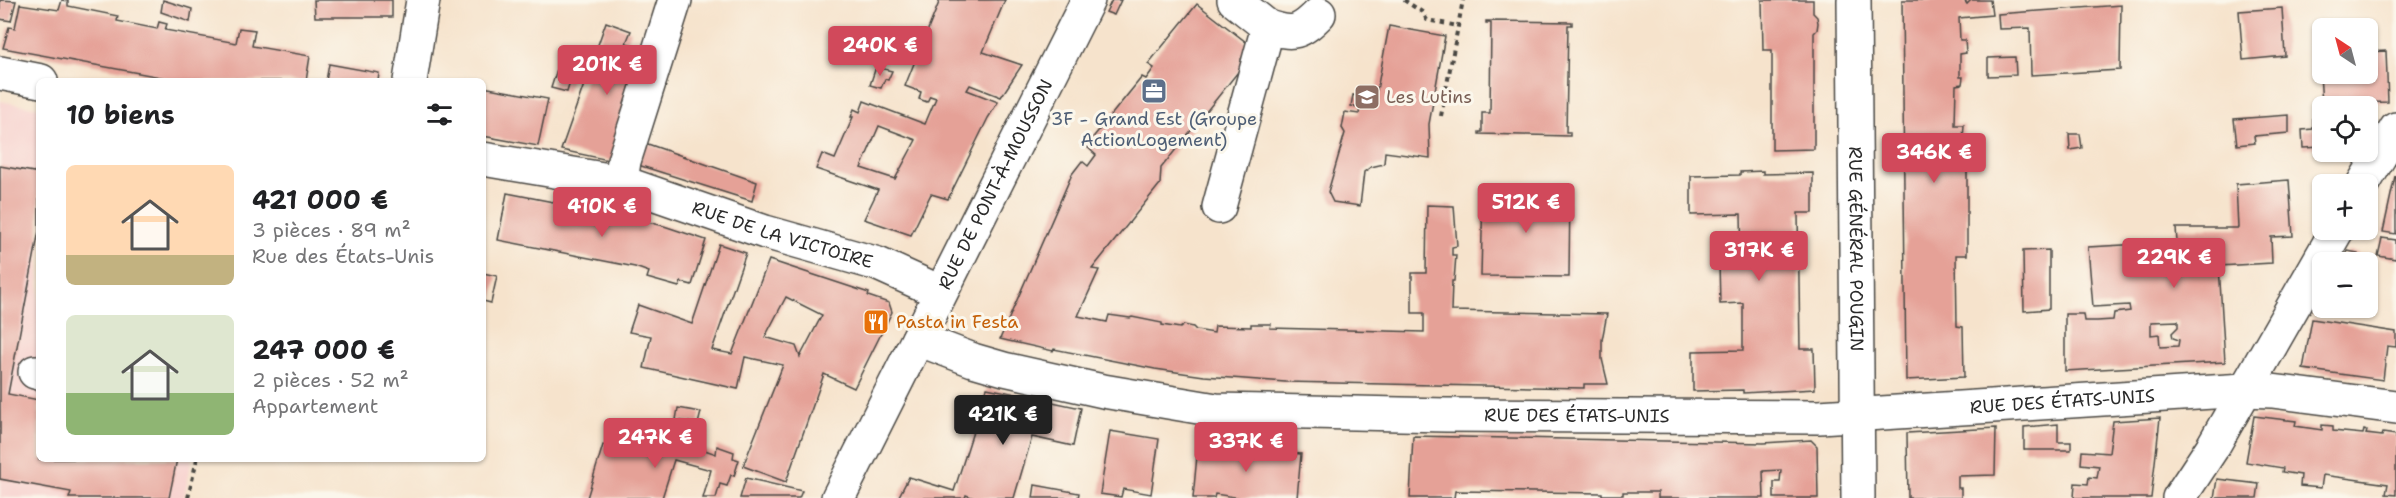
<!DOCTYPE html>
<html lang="fr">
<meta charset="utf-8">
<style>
body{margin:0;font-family:"Shantell Sans",sans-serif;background:#f6f6f6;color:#202124;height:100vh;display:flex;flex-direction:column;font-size:22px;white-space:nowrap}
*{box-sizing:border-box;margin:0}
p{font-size:20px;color:#757577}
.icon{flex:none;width:33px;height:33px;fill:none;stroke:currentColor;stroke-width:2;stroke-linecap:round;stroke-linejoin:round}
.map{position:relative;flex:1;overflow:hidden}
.details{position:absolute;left:36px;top:78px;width:450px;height:384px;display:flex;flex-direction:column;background:#fff;border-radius:9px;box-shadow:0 2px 4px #0004}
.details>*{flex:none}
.needle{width:39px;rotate:324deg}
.buttons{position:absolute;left:2312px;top:18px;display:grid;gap:12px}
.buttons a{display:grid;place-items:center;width:66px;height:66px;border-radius:9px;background:#fff;box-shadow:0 2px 4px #0004;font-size:30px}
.price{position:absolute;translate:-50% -51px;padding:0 14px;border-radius:6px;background:#d1495b;color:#fff;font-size:20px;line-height:39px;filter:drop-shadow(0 2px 3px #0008)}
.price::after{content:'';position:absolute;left:50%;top:36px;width:18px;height:14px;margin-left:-9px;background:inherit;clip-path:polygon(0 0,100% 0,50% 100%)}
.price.selected{background:#222;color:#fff}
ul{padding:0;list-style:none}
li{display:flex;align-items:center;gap:18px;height:150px;padding:0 30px}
li span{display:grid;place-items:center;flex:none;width:168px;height:120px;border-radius:9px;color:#555}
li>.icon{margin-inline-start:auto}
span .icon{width:72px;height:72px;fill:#fffc;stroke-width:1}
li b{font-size:26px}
h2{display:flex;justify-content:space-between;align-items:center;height:72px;padding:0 30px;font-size:26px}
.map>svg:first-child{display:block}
.built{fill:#f7d0cd}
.building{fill:#e5a197;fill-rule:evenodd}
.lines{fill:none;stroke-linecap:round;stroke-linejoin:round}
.minor-casing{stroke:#494743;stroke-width:36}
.major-casing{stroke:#494743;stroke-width:36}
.path{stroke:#494743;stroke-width:4;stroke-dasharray:4.5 4.5;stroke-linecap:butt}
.minor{stroke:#fff;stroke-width:33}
.major{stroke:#fff;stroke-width:33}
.labels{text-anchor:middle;stroke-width:6;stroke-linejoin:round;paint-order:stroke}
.education-label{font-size:18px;fill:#785e54;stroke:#fbf7ec;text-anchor:start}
.service-label{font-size:18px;fill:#4e5e75;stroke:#fbf7ec}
.street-label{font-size:18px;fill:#2b2b2b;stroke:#fbf7ec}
.food-label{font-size:18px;fill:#c56008;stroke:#fbf7ec;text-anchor:start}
</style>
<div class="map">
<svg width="2396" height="498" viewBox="0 0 2396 498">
<rect width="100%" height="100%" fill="#fbf7ec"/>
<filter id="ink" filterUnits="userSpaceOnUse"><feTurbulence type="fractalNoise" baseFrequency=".0167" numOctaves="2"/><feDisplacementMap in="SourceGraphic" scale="12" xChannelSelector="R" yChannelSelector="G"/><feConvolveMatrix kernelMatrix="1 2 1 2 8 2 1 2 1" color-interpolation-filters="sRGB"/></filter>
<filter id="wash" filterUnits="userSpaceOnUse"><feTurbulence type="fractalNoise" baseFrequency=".008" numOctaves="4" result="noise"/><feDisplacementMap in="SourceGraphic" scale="24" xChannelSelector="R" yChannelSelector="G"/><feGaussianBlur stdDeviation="1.35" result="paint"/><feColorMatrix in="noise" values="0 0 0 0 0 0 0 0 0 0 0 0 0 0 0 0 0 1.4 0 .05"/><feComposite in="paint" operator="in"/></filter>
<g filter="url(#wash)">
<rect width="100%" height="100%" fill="#f6e3cc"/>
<!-- built -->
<polygon class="built" points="0,101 39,108 39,459 192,459 184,498 0,498"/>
<g id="blocks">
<!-- building -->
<g class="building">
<polygon points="0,0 16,1 11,21 0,19"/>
<polygon points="62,0 68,1 68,6 118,16 117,21 157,29 159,22 167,24 165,30 236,43 239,28 255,30 252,46 310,56 306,81 182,81 3,48 9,27 15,28 20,4 59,10"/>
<polygon points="163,0 192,9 190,22 161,12"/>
<polygon points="314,0 392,0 392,17 315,17"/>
<path d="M940,0H1005L983,52L1022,65L1001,97L970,85L967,90L998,102L988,118L948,199L931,194L911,235L864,219L878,190L816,169L822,154L835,159L853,117H851L854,109L860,112L864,101L925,124L936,98L930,96L927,102L919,99L921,92L905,86L915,61L904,56L913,33L925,37ZM879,126L916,140L895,179L861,168Z"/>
<polygon points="1112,0 1121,0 1114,15 1106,12"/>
<polygon points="1762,0 1813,0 1813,13 1817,17 1818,23 1817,30 1814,33 1814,149 1772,150 1772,50 1763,50"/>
<polygon points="1902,0 1964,0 1967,4 1971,0 1990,0 1992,15 1959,18 1960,40 1965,40 1966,53 1960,54 1960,77 1963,77 1962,84 1956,85 1955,125 1964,125 1963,140 1970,142 1970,155 1967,157 1967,255 1956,255 1957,326 1963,327 1964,377 1906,380"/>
<polygon points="1197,4 1251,46 1241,59 1246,62 1161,168 1160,184 1092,269 1099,270 1078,316 1107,322 1109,315 1130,318 1132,317 1162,323 1162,325 1180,328 1184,325 1193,327 1196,330 1214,333 1215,326 1251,327 1251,324 1271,324 1270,328 1424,332 1424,313 1412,313 1412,273 1426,273 1427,205 1454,206 1457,246 1452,247 1452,255 1456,255 1454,281 1452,281 1451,311 1607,314 1602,340 1602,359 1608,384 1584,384 1584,388 1285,382 1204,376 1155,369 1054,349 1053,351 1000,339 1072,174 1082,161 1088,166 1096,155 1086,146 1142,77 1146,79 1154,68 1148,64"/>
<polygon points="2121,5 2120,70 2031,75 2030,28 1999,29 1998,14"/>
<polygon points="2282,8 2285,56 2243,60 2239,11"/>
<polygon points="1486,21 1572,22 1572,25 1568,25 1566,132 1570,132 1570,136 1479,134 1479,132 1482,132 1482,113 1490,113 1491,23 1486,23"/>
<polygon points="606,22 631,31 626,43 651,51 613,161 561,150"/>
<polygon points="1389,26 1445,36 1429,124 1430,158 1385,152 1384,164 1371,167 1364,172 1360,206 1333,202 1328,192 1345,133 1342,128 1345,112 1359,114 1360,107 1351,106 1353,95 1362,97 1364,88 1377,90"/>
<polygon points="2386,51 2388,102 2322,104 2320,74 2367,74 2367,52"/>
<polygon points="2015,57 2016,75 1988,76 1988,58"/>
<polygon points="560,60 575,65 567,92 551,88"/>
<polygon points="329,64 379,73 378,81 326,81"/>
<polygon points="876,67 892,71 888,80 885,79 881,88 870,85"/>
<polygon points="483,87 548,99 538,146 483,136"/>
<polygon points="2313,113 2322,113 2322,147 2303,148 2302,130 2313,129"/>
<polygon points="2289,115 2289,133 2254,136 2255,143 2237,145 2234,119"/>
<polygon points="2069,134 2080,134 2082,148 2070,150"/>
<polygon points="645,143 757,182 752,201 638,165"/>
<polygon points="0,166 39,173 39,231 8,394 39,400 39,459 177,459 169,498 69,498 71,492 0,479"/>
<polygon points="1763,171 1763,174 1813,173 1813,213 1798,213 1800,349 1814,349 1815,389 1743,393 1743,390 1693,391 1693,351 1743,350 1743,303 1720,304 1719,262 1742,261 1741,214 1691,215 1691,176 1740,175 1740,172"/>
<polygon points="2395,176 2396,176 2396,234 2383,232"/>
<path d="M2289,180L2293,236L2271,237L2272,263L2219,266L2225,362L2065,371V314H2083L2084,321H2097L2113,320L2114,313L2130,311L2129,305L2093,307L2088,247L2177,242L2176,228H2238L2236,184ZM2178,321V327L2172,333L2173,338L2179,340L2178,346L2160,347L2159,334L2151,335V322Z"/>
<polygon points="1483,190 1570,191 1569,277 1481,276"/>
<polygon points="507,193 615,214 664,226 706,240 692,285 681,282 679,287 647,278 649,272 635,267 498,240"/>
<polygon points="2382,238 2396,240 2396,259 2378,256"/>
<path d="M719,244L746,253L712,350L732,354L769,260L869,293L868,296L889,303L892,312L854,388L824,374L786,482L743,466L783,365L745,357L738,389L644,368L651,336L629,332L638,305L692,324ZM786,297L822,315L800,357L796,346L765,337Z"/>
<polygon points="2049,250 2049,309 2024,311 2023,251"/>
<polygon points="2348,251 2358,253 2356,262 2342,262"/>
<polygon points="483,273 497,276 491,303 483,301"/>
<polygon points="2312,319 2396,332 2396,347 2387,346 2383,380 2303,369"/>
<polygon points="987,388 1081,408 1073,446 1032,437 1014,498 974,498 966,495 965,498 898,498 909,477 954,491"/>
<polygon points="678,408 701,412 698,424 676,420"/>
<polygon points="2254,416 2296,421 2295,426 2322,430 2322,425 2333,426 2333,431 2363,434 2364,430 2367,431 2366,434 2382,436 2383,433 2396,435 2396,495 2386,494 2388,484 2323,475 2321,488 2300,486 2301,475 2282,472 2283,468 2246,462"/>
<polygon points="2160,418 2151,498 2074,498 2075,483 2088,484 2089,477 2097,478 2099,466 2081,464 2082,451 2109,453 2113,421"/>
<polygon points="2058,424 2058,442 2071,442 2071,450 2024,450 2024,427"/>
<polygon points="1996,428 1995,475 1958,476 1958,488 1961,488 1961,498 1908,498 1907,433"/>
<polygon points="1110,431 1159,439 1151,494 1123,489 1121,497 1100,494"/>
<polygon points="1413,436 1763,443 1811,440 1817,446 1818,498 1774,498 1774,482 1780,482 1781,470 1763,471 1764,498 1658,498 1658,492 1623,492 1623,495 1602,495 1602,493 1455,491 1454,498 1410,498"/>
<polygon points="630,437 653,440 687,451 688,444 716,454 717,446 734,452 733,458 739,460 734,476 731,475 727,486 720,484 716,498 703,498 711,470 674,460 662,498 587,498 603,445 627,450"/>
<polygon points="1198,445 1301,454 1297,498 1241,498 1215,494 1214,498 1193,498"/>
<polygon points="746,478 802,491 799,498 740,498"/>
<polygon points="2217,479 2259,484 2257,498 2214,498"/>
<polygon points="1035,485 1079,493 1078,498 1033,498"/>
</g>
</g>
</g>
<g filter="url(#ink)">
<use href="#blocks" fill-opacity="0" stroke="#494743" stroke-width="1.5"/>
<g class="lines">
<!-- minor casing -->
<g class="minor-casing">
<g id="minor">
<path id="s1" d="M1854,0L1858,498"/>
<path d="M1268,27C1294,35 1300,33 1319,14"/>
<polyline points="0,73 41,81"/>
<polyline points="410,81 423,0"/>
<path id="s2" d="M483,159L621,182L765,232L878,264L940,292"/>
<polyline points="621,182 624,161 675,0"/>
<polyline points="2363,184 2396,129"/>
<polyline points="1219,207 1268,27 1234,0"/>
<path id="s3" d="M918,339L973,360L1004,369L1103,391L1216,410L1446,415L1819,417L2244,390L2272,391L2396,407"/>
<polyline points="35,372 39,373"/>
<polyline points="2179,498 2212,448 2337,230"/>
</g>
</g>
<!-- major casing -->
<g class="major-casing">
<g id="major">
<path id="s4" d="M838,498L1088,0"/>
</g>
</g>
<!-- path -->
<g class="path">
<polyline points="1404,0 1422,12 1427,20 1458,26"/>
<polyline points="1441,116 1463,0"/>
<polyline points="188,498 197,459"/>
</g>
<!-- minor -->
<use href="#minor" class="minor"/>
<!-- major -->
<use href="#major" class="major"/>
</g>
</g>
<!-- icons -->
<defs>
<g id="office-square" transform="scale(1.35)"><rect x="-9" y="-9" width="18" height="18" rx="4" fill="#5c6f8a" stroke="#fbf7ec"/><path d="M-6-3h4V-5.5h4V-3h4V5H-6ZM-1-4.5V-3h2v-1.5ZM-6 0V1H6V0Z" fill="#fff"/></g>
<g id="school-square" transform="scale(1.35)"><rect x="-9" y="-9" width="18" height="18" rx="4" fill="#8d6e63" stroke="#fbf7ec"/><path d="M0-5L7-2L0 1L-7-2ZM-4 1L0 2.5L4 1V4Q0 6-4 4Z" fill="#fff"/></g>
<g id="restaurant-square" transform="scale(1.35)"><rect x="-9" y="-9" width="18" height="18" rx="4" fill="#e8710a" stroke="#fbf7ec"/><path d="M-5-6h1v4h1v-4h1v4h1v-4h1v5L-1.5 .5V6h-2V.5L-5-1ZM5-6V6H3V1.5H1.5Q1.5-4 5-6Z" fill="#fff"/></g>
</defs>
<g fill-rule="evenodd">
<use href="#office-square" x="1154" y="91"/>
<use href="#school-square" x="1367" y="97"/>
<use href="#restaurant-square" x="876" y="322"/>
</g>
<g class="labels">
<!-- education labels -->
<g class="education-label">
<text x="1386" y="103">Les Lutins</text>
</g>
<!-- service labels -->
<g class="service-label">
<text x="1154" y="125">3F - Grand Est (Groupe<tspan x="1154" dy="21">ActionLogement)</tspan></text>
</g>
<!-- street labels -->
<g class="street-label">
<text dy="6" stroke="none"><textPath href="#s4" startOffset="351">RUE DE PONT-À-MOUSSON</textPath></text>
<text dy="6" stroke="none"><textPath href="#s2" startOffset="310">RUE DE LA VICTOIRE</textPath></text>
<text dy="6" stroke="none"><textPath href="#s1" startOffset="249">RUE GÉNÉRAL POUGIN</textPath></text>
<text dy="6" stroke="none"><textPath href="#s3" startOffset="1154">RUE DES ÉTATS-UNIS</textPath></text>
<text dy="6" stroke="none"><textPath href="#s3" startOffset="668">RUE DES ÉTATS-UNIS</textPath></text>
</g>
<!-- food labels -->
<g class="food-label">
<text x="896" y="328">Pasta in Festa</text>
</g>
</g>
</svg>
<div class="buttons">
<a><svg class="needle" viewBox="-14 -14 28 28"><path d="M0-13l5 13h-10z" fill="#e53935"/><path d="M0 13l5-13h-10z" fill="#757577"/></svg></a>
<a><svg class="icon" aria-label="locate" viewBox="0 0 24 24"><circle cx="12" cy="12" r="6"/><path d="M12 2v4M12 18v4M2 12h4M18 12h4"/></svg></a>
<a>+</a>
<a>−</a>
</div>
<b class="price" style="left:880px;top:77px">240K €</b>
<b class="price" style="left:607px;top:96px">201K €</b>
<b class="price" style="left:1934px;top:184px">346K €</b>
<b class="price" style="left:1526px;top:234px">512K €</b>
<b class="price" style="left:602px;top:238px">410K €</b>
<b class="price" style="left:1759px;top:282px">317K €</b>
<b class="price" style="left:2174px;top:289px">229K €</b>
<b class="price selected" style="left:1003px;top:446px">421K €</b>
<b class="price" style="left:655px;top:469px">247K €</b>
<b class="price" style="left:1246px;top:473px">337K €</b>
<section class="details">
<h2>10 biens<svg class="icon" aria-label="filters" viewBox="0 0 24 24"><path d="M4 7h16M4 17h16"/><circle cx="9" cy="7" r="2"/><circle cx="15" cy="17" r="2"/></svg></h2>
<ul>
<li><span style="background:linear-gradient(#ffd9b3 75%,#c2b280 0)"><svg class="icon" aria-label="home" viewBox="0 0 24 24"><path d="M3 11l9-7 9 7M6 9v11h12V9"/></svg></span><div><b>421 000 €</b><p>3 pièces · 89 m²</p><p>Rue des États-Unis</p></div></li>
<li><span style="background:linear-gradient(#dfe7d0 65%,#8fb573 0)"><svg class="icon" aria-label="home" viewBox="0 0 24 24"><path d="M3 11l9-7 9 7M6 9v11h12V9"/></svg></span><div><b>247 000 €</b><p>2 pièces · 52 m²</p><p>Appartement</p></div></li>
</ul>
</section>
</div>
